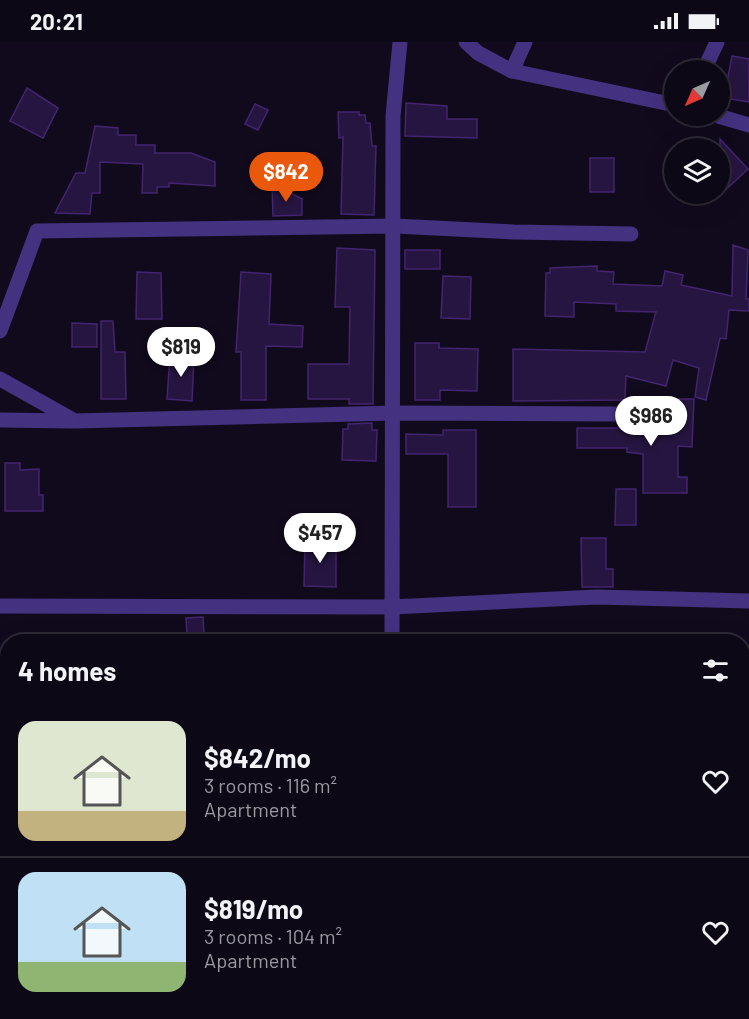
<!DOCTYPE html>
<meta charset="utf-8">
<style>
body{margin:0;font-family:Barlow,sans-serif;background:#1b1623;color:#f1f3f6;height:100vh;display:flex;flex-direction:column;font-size:22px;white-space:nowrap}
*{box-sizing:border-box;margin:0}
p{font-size:20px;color:#9a9aa1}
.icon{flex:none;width:33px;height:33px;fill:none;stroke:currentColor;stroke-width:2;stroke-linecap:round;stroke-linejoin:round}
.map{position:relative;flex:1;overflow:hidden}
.side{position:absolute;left:0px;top:592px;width:750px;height:386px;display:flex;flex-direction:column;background:#0d0816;border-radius:24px 24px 0 0;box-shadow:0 6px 24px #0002,0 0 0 2px #2d2935}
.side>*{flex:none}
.needle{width:39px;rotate:225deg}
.tools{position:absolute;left:664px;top:18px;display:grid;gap:12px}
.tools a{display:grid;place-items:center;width:66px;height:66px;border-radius:50%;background:#0d0816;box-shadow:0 6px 24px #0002,0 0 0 2px #2d2935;font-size:30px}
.price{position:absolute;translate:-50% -51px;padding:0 14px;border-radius:21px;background:#fff;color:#222;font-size:20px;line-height:39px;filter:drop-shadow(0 2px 3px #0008)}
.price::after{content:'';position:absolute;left:50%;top:36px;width:18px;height:14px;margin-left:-9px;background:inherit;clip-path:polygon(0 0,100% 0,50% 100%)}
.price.on{background:#ea580c;color:#fff}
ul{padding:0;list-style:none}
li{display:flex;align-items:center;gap:18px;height:150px;padding:0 18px}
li+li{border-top:2px solid #2d2935}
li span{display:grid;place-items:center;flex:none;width:168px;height:120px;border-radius:18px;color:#555}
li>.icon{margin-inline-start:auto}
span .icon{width:72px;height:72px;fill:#fffc;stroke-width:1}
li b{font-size:26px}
h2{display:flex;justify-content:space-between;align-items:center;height:72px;padding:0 18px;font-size:26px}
.status{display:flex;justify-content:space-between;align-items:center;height:42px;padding:0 30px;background:#0d0816;direction:ltr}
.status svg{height:16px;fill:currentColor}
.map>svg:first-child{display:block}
.building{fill:#261540;stroke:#42256e;stroke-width:1.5}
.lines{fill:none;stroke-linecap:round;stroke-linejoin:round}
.minor{stroke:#443180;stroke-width:15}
</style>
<div class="status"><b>20:21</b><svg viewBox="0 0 49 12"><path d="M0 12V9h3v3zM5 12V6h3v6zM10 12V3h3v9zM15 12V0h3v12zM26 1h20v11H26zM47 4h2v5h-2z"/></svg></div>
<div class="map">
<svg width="749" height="977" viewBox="0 0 749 977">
<rect width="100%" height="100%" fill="#110a1d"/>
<!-- building -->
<g class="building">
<polygon points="732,14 749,17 749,60 724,56"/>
<polygon points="27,46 58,66 43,96 10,79"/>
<polygon points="406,61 447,64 447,77 477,77 477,96 405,94"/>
<polygon points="255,62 268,68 258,88 245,82"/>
<polygon points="338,70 359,70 359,73 365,73 366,81 370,81 372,104 376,104 374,173 341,172 343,95 339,96"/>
<polygon points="95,84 118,86 118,93 136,93 136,103 155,103 155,111 191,111 215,120 215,144 169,141 169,145 157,145 157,151 142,151 143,122 100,120 100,151 92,151 90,172 55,171 76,131 85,131"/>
<polygon points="720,97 748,127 720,153"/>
<rect x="590" y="116" width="24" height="34"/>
<polygon points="272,141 302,157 302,173 273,174"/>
<polygon points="733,203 748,208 746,257 749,257 749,269 729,268 726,297 720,296 706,358 695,355 699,326 673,318 666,344 626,334 625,358 513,359 513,307 645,310 656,270 616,269 616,262 574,260 574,275 545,274 546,231 550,231 550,226 597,224 597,229 614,230 613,242 662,244 665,229 683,233 681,243 732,254"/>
<polygon points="337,206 375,208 373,362 349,362 349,357 308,357 308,322 349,322 350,265 335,265"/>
<rect x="405" y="208" width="35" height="19"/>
<polygon points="137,230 161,231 162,277 136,277"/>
<polygon points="241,230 271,232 269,282 303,284 302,305 266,304 266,358 241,358 241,310 236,310"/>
<polygon points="443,234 471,235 470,277 441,276"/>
<polygon points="101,279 113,279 115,310 125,310 126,357 101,357"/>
<polygon points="72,281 97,282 97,305 72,305"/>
<polygon points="415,301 439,301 439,306 478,307 477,349 440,348 440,358 415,358"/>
<polygon points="170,313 194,315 192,359 167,357"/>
<polygon points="674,357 694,357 692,405 678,404 678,435 687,435 687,451 643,451 643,412 627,410 627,406 577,406 577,386 628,386 628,383 673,385"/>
<polygon points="372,381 372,388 377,388 376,419 342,418 343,387 348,387 348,382"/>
<polygon points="443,388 476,388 476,465 448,465 448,412 406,412 406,392 443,393"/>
<polygon points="5,421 20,421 20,428 39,427 39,453 43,453 43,469 5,469"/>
<polygon points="616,447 636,447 636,483 615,483"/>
<polygon points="581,496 606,496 606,527 613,527 613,545 582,545"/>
<polygon points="305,498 336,499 336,545 304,544"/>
<polygon points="203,575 204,591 187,592 186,576"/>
</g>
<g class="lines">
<!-- minor -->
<g class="minor">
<polyline points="466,0 478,11 512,29 675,63"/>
<polyline points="704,28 717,0"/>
<polyline points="512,29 525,0"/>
<polyline points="718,74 749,83"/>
<polyline points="0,289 37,189 395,184 514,190 631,192"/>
<polyline points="0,337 75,379 394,371 617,372"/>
<polyline points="0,378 72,379"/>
<polyline points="0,564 392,565 597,555 749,559"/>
<polyline points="392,600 393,74 400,0"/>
<polyline points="742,745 749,745"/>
<polyline points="0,748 8,748"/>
<polyline points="742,957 749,957"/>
<polyline points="0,960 8,960"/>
</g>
</g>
</svg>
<div class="tools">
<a><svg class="needle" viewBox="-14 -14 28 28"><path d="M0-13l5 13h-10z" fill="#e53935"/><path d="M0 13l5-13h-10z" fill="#9a9aa1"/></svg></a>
<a><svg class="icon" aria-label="layers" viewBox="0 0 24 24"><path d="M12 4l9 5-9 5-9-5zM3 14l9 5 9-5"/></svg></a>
</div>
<b class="price on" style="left:286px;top:161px">$842</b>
<b class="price" style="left:181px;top:336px">$819</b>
<b class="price" style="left:651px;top:405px">$986</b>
<b class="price" style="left:320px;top:522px">$457</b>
<section class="side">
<h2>4 homes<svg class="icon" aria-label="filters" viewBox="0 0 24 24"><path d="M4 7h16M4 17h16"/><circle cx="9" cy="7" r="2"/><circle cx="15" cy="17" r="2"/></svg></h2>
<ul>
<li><span style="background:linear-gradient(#dfe7d0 75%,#c2b280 0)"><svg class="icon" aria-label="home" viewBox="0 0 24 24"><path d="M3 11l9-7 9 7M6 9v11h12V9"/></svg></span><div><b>$842/mo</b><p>3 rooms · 116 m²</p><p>Apartment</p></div><svg class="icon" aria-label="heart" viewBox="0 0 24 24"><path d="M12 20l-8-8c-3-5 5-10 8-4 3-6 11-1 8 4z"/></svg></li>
<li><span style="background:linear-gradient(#bfe0f5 75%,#8fb573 0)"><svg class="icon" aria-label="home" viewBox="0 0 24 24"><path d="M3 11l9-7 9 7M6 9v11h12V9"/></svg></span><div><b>$819/mo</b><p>3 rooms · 104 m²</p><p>Apartment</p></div><svg class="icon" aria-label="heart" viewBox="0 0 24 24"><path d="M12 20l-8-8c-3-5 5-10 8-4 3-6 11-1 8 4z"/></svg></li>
</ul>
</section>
</div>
